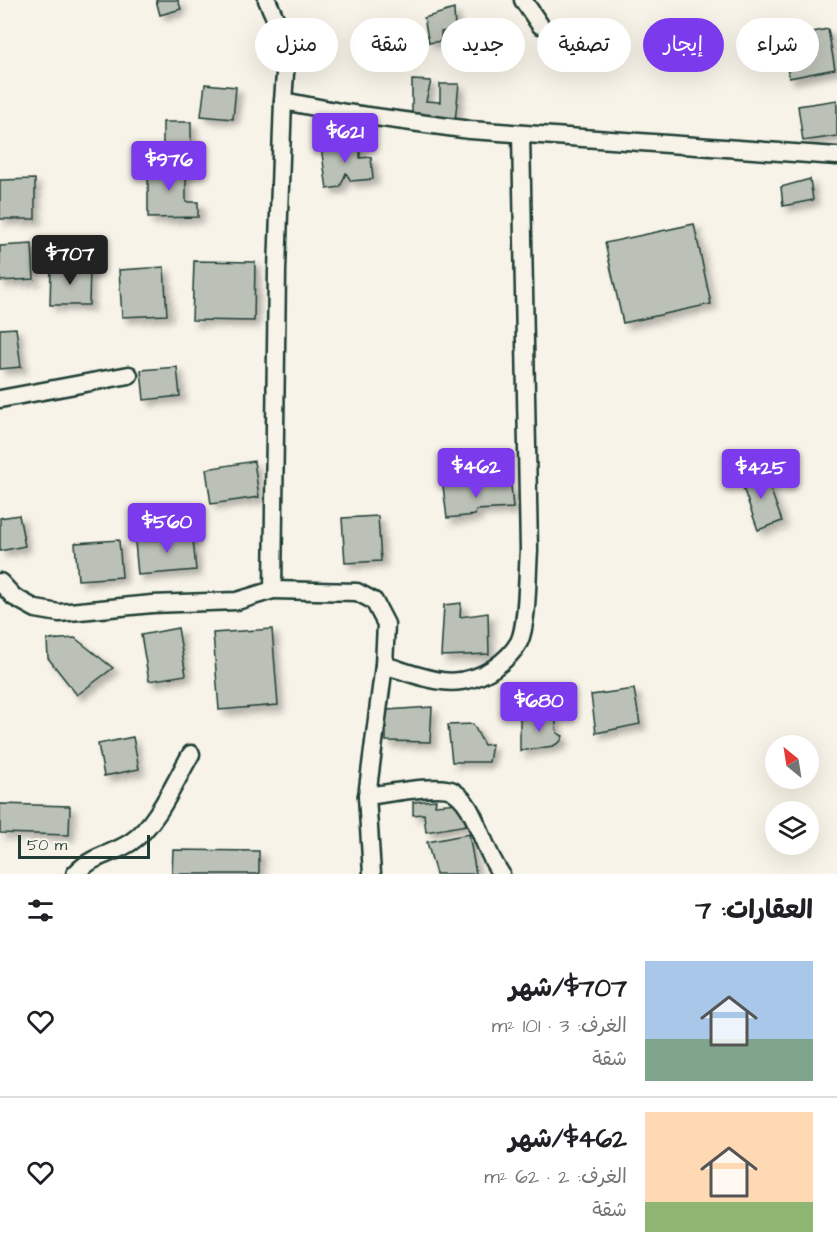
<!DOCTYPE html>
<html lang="ar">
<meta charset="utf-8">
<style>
body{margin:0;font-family:"Architects Daughter","Playpen Sans Arabic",sans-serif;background:#f2f2f2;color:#202124;direction:rtl;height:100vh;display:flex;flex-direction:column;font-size:22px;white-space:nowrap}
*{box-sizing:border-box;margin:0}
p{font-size:20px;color:#757577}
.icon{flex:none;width:33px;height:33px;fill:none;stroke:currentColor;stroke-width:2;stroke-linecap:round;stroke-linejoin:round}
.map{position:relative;height:874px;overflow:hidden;direction:ltr}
.sheet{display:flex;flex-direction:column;background:#fff;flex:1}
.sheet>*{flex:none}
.top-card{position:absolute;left:18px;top:18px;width:801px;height:54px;direction:rtl;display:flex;gap:12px}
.needle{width:39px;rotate:330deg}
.buttons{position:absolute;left:765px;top:735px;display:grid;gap:12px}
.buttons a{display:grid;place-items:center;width:54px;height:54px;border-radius:50%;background:#fff;box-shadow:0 6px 24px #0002;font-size:30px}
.scale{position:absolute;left:18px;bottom:15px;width:132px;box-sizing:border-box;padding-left:6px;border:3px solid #1f3d34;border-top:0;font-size:16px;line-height:21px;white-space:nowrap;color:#1f3d34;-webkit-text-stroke:4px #f7f3e8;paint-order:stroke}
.price{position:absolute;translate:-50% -51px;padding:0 14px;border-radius:6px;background:#7c3aed;color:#fff;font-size:20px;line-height:39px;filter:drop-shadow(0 2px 3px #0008)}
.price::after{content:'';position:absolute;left:50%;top:36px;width:18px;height:14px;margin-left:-9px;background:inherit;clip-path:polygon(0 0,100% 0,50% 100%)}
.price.current{background:#222;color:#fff}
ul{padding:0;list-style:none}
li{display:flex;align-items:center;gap:18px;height:150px;padding:0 24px}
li+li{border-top:2px solid #e0e0e0}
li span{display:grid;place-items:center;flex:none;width:168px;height:120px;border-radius:0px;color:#555}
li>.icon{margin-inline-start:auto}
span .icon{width:72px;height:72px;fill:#fffc;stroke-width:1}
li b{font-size:26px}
h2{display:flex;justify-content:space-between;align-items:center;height:72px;padding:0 24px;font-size:26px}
.tag{padding:0 21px;border-radius:27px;background:#fff;box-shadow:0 6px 24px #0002;font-size:21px;line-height:54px}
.tag.current{background:#7c3aed;color:#fff}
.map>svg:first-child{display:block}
.building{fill:#bbc1b6;stroke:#1f3d34;stroke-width:1.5;filter:url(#shadow)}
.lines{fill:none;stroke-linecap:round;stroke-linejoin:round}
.street-casing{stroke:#1f3d34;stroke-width:21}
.street{stroke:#f7f3e8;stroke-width:16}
</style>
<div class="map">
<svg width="837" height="874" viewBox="0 0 837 874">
<defs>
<filter id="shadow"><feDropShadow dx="5.5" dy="5.5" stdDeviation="3" flood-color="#0004"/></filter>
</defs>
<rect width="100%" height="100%" fill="#f7f3e8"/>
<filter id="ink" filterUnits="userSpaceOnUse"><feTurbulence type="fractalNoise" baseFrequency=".0167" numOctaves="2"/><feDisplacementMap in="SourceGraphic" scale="12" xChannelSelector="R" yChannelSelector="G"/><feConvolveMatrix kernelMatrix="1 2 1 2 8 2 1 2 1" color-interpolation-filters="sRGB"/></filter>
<g filter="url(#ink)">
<!-- building -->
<g class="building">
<polygon points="156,0 178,0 181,9 160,15"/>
<polygon points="454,9 455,30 441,32 441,41 429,43 424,18"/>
<polygon points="828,29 835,69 789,78 782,38"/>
<polygon points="412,80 431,81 426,101 440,102 440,84 459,84 455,121 412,117"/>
<polygon points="205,84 236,87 233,119 201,116"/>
<polygon points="837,100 837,136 803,141 798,106"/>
<polygon points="163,122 191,122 191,153 163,154"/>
<polygon points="360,142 360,158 371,157 373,179 351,181 346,173 340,187 327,189 321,147"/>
<polygon points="148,163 186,163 186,202 198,202 198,217 148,218"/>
<polygon points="35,179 35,219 0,219 0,180"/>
<polygon points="810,179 813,200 783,206 781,187"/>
<polygon points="694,224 711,304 623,323 605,243"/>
<polygon points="32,244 34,279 0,281 0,246"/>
<polygon points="194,261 255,262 254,321 192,320"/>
<polygon points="51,267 90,268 89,305 50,305"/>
<polygon points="164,267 167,315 122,317 119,270"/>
<polygon points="16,328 21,367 0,369 0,329"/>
<polygon points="177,367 180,396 144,400 141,370"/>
<polygon points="254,461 259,497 211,504 206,469"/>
<polygon points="764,471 782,521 758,530 740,479"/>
<polygon points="511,485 513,508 476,510 475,515 447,518 443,486"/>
<polygon points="19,515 25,546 0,551 0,518"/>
<polygon points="378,516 381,561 345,563 342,518"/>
<polygon points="192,529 196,570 138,575 135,542 164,539 164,531"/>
<polygon points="119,540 122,577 78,580 75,543"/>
<polygon points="461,603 460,617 488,613 489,654 441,656 444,605"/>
<polygon points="178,628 186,675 149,681 141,635"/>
<polygon points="272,629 278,705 219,710 213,633"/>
<polygon points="75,638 113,668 77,695 48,658 47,640"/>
<polygon points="634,689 640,724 596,733 591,695"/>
<polygon points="432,707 430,742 386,741 386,710"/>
<polygon points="555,715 557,733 563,736 560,742 553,746 520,751 520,718"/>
<polygon points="473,724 484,745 492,744 489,762 452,762 448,725"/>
<polygon points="133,737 139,769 104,776 98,744"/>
<polygon points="436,800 435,805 460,803 467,825 426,832 424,814 413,815 413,802"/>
<polygon points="0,804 70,806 69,835 0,833"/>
<polygon points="469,834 476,874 436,874 427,842"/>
<polygon points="173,850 259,851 259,874 172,874"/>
</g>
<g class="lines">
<!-- street casing -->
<g class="street-casing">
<g id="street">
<polyline points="267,0 280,29 286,60 283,101"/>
<polyline points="523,0 540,25"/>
<polyline points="0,399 129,375"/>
<polyline points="0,582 14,597 36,609 59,613 152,604 237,601 273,590 277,270 283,101 346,113 470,130 837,156"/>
<polyline points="273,590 357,592 374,601 386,624 384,665 367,796 372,874"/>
<path d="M384,665C424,677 455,694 494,668C504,661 513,653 519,642C528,624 527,573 529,551L521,134"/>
<path d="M367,796C384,794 441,783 453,791C462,797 469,807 473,816C483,836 488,856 501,874"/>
<path d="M75,874C94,854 110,856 131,842C157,825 175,781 191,754"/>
</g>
</g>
<!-- street -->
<use href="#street" class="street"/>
</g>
</g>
</svg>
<div class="buttons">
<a><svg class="needle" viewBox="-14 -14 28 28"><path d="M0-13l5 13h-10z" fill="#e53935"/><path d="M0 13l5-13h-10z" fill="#757577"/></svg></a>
<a><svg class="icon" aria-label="layers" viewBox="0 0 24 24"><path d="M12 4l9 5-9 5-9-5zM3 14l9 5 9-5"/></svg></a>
</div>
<div class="scale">50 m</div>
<b class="price" style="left:345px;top:164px">$621</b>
<b class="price" style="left:169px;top:192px">$976</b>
<b class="price current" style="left:70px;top:286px">$707</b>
<b class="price" style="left:476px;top:499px">$462</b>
<b class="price" style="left:761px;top:500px">$425</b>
<b class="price" style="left:167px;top:554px">$560</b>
<b class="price" style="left:539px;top:733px">$680</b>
<div class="top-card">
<a class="tag">شراء</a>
<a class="tag current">إيجار</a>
<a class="tag">تصفية</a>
<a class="tag">جديد</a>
<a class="tag">شقة</a>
<a class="tag">منزل</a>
</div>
</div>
<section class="sheet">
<h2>العقارات: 7<svg class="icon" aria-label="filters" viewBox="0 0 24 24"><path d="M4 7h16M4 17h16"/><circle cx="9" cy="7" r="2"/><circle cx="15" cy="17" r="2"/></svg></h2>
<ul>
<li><span style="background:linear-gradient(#a9c7e8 65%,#7fa58c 0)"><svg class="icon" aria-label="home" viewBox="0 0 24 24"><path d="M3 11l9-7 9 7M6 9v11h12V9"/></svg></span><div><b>$707/شهر</b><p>الغرف: 3 · 101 m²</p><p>شقة</p></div><svg class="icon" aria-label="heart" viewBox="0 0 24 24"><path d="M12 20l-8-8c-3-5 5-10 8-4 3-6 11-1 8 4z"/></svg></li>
<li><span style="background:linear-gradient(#ffd9b3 75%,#8fb573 0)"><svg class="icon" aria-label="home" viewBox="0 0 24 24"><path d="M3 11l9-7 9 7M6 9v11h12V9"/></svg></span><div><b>$462/شهر</b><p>الغرف: 2 · 62 m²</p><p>شقة</p></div><svg class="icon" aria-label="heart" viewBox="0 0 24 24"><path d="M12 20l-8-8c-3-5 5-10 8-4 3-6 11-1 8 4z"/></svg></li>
</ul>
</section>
